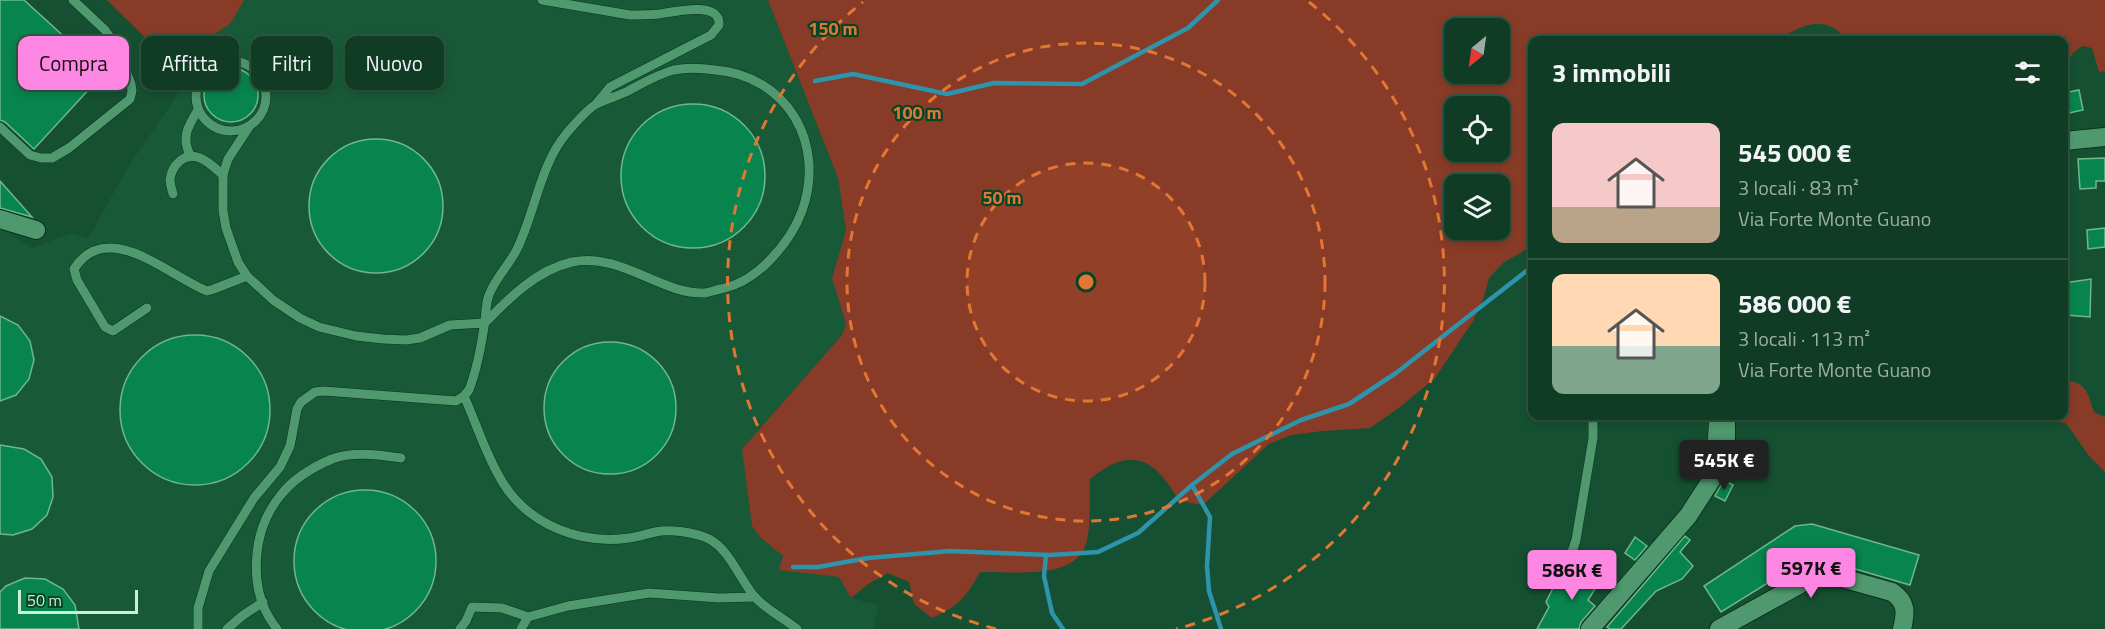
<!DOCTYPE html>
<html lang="it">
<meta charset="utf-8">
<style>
body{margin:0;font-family:"Titillium Web",sans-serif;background:#19432e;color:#f1f3f6;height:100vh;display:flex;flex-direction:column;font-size:22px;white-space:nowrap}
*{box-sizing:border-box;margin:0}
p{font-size:20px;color:#9cada7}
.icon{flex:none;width:33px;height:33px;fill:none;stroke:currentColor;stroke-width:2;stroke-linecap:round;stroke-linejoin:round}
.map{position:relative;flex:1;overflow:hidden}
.panel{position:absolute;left:1528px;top:36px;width:540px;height:384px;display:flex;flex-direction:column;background:#103c26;border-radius:12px;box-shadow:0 3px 9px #0003,0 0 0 2px #305643}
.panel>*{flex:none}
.banner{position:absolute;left:18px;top:36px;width:570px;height:54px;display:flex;gap:12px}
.needle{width:39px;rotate:209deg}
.fabs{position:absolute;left:1444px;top:18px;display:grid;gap:12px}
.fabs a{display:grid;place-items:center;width:66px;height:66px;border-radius:12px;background:#103c26;box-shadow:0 3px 9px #0003,0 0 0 2px #305643;font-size:30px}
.scale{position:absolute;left:18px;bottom:15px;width:120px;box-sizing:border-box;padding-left:6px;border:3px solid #caeed6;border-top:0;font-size:16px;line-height:21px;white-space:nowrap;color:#caeed6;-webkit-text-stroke:4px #074527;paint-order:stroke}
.price{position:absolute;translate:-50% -51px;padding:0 14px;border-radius:6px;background:#fd86e2;color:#111;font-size:20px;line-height:39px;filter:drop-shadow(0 2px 3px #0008)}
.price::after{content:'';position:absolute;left:50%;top:36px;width:18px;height:14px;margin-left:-9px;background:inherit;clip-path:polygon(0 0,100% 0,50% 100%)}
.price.active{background:#222;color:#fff}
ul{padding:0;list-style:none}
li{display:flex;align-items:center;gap:18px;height:150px;padding:0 24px}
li+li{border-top:2px solid #305643}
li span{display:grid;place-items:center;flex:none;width:168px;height:120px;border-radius:12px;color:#555}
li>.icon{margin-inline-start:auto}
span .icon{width:72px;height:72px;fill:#fffc;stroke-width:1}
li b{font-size:26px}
h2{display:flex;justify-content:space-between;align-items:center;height:72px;padding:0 24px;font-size:26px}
.chip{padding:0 21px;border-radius:12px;background:#103c26;box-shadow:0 3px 9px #0003,0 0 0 2px #305643;font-size:21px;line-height:54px}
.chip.active{background:#fd86e2;color:#111}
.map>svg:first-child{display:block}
.built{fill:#185a37}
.green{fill:#883b27;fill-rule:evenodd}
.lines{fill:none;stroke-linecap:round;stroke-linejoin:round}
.stream{stroke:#2e94ab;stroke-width:4.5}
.building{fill:#08844e;stroke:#6eb88b;stroke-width:1.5}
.service-casing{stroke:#0a331d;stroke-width:10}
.minor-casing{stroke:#0a331d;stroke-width:20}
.service{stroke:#50996e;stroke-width:9}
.minor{stroke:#50996e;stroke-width:18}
.ring{fill:none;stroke:#e27734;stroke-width:3;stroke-dasharray:10 8}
.centre{fill:#e27734;stroke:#074527;stroke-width:3}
.ring-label{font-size:18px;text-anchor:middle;font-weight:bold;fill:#e27734;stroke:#074527;stroke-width:4.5;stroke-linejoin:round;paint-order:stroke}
</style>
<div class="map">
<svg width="2105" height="629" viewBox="0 0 2105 629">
<rect width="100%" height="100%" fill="#165032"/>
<!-- built -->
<polygon class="built" points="244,0 768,0 838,178 846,230 832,278 846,324 842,335 742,449 752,526 760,537 783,556 780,570 839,577 851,598 879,606 873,629 0,629 0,229 33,248 71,233 88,239 128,167 167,110 216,33 231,23"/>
<!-- green -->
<g class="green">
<polygon points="107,0 244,0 231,23 216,33 186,78"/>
<path d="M768,0H2105V71L2099,72L2092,48L2082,46L2073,53L2064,67V40H1849C1844,37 1839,31 1834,28C1816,18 1793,29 1779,40H1533V246L1504,262L1489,278L1483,300L1473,321L1435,378L1400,407L1370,428L1323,431L1291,435L1269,444L1203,505L1179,501C1155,458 1131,445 1090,479C1089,497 1092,534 1084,549C1069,580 1010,571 980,572C966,597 959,606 932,618L914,604L909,582L888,573L868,584L851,598L839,577L779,570L783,556L760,537L752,526L742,449L842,335L846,324L832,278L846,230L838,178ZM1500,28V74H1455V28ZM1500,106V152H1455V106ZM1455,184H1500V230H1455Z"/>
<path d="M2064,380C2087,383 2087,391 2094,412L2105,417V472L2089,456L2066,423L2028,419L2021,416H2064Z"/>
</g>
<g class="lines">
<!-- stream -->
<g class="stream">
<polyline points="815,81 853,74 947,94 994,83 1082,84 1188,28 1218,0"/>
<polyline points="1192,485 1210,517 1207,566 1209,591 1221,629"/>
<polyline points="1046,555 1044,576 1052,613 1063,629"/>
<polyline points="793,567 818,567 868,558 950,551 1050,555 1098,552 1138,533 1192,485 1232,454 1301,420 1349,404 1396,373 1533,266"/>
</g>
</g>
<!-- building -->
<g class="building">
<polygon points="0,0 24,0 104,73 34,149 5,122 0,120"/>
<circle cx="231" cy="95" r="27"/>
<polygon points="2079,90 2083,110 2064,114 2064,93"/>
<circle cx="693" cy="176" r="72"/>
<circle cx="376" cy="206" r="67"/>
<polygon points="2105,158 2105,181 2096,181 2096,188 2080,189 2078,159"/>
<polygon points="0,181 32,217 0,208"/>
<polygon points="2105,228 2105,247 2088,249 2087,230"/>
<polygon points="2091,279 2090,317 2066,315 2064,283"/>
<polygon points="0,316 18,325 30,341 34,360 29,379 16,395 0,401"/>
<circle cx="195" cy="410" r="75"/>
<circle cx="610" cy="408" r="66"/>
<polygon points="0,445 24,449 41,459 52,477 53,497 47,515 32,529 13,535 0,534"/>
<polygon points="1724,480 1733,485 1725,501 1715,496"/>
<circle cx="365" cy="561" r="71"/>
<polygon points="1812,524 1919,555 1910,585 1811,556 1721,612 1704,586 1795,526"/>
<polygon points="1685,536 1690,540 1680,552 1693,566 1682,579 1656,591 1621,629 1610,629 1607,627"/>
<polygon points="1635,537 1647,546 1635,560 1625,553"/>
<polygon points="1599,558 1610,565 1588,600 1595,606 1581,622 1579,629 1537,629 1549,607 1546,602 1559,576 1581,588"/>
<polygon points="25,578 45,579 63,589 75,605 79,629 0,629 0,592 6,586"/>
</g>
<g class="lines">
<!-- service casing -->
<g class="service-casing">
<g id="service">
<path d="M542,0L630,15C640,15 649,15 659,14C673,12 721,0 719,25L711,35L610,87L596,104"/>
<circle cx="231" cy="96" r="35"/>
<polyline points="0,127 30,155 41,158 52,158 69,148 130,99 132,91 131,84 116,46 105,30 73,0"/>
<path d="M190,155C181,137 188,126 198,110"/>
<path d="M173,194C172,190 170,184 170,180C172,164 185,152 200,158C208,161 216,169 223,175"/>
<path d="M147,308L113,331L105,327L77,280L74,269C107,217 169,276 207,291L214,289L247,276"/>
<path d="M464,396C477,425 486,456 503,483C529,525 581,545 629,538C638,537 646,534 655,532C671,529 694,532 709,539C730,550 739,578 754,596C765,609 784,618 797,629"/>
<polyline points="1714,416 1711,460 1718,467"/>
<polyline points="1576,578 1578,567 1572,552 1576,540 1593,438 1593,416"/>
<path d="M198,629V608L209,571L254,498L280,467L290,446L297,409L301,402L315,392L324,391L456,401L464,396L469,390C477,369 482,342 485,320C486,312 486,302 489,295C495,279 508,266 516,251C535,214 539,167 566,134C574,125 585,111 595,105C603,100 618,96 628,91C643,83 658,74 674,70C688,67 702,68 715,70C788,76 826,144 802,211C795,230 782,248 768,262C756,274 741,284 725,288C718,289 711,292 705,293C661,295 621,252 572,262C537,270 509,298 485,323L450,325L420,338L406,340L383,339L356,336L319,327L300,318L273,300L247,276L238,262L226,228L223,211V175L228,159L249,127"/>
<polyline points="227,629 242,616 263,602"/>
<path d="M277,629C247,592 251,532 280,496C293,479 313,467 332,459C354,451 378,455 401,458"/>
<polyline points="460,629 466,621 472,607 502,608 528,617 568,606 649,593 719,598 755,597"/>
<polyline points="521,629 528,617"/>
</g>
</g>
<!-- minor casing -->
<g class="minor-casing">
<g id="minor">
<polyline points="2064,141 2105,137"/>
<polyline points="0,219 36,230"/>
<polyline points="1590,629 1688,516 1712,479 1726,447 1726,416"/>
<path d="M1719,629L1813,577L1819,575L1835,576L1892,592C1907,602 1906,613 1902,629"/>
</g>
</g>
<!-- service -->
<use href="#service" class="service"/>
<!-- minor -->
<use href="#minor" class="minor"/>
</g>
<!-- distance rings -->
<circle cx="1086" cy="282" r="119" fill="#e27734" fill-opacity=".12"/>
<g class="ring">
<circle cx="1086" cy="282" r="119"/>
<circle cx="1086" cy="282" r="239"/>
<path d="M996 629A358 358 0 0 1 863 2M1309 2A358 358 0 0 1 1176 629"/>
</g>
<circle cx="1086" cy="282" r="9" class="centre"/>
<g class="ring-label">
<text x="833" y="35">150 m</text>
<text x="917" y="119">100 m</text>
<text x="1002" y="204">50 m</text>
</g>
</svg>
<div class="fabs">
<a><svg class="needle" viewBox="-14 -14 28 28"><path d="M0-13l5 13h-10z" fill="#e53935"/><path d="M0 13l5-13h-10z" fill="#9cada7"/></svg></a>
<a><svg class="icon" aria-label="locate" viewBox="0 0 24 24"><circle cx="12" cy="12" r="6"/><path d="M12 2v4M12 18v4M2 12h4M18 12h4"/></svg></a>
<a><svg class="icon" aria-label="layers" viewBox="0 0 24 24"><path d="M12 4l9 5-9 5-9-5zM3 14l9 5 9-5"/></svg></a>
</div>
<div class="scale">50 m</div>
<b class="price active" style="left:1724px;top:491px">545K €</b>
<b class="price" style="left:1811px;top:599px">597K €</b>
<b class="price" style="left:1572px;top:601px">586K €</b>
<div class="banner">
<a class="chip active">Compra</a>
<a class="chip">Affitta</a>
<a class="chip">Filtri</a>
<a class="chip">Nuovo</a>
</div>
<section class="panel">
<h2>3 immobili<svg class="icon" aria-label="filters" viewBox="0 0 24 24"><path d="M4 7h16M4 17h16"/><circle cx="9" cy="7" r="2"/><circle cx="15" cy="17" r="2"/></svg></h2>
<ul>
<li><span style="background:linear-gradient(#f6c9c9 70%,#b9a48a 0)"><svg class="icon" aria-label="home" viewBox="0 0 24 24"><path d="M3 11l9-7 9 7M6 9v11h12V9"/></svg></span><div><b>545 000 €</b><p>3 locali · 83 m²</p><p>Via Forte Monte Guano</p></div></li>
<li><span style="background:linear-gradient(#ffd9b3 60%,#7fa58c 0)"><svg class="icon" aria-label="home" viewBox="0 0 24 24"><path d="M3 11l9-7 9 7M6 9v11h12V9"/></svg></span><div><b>586 000 €</b><p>3 locali · 113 m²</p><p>Via Forte Monte Guano</p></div></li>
</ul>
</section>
</div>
